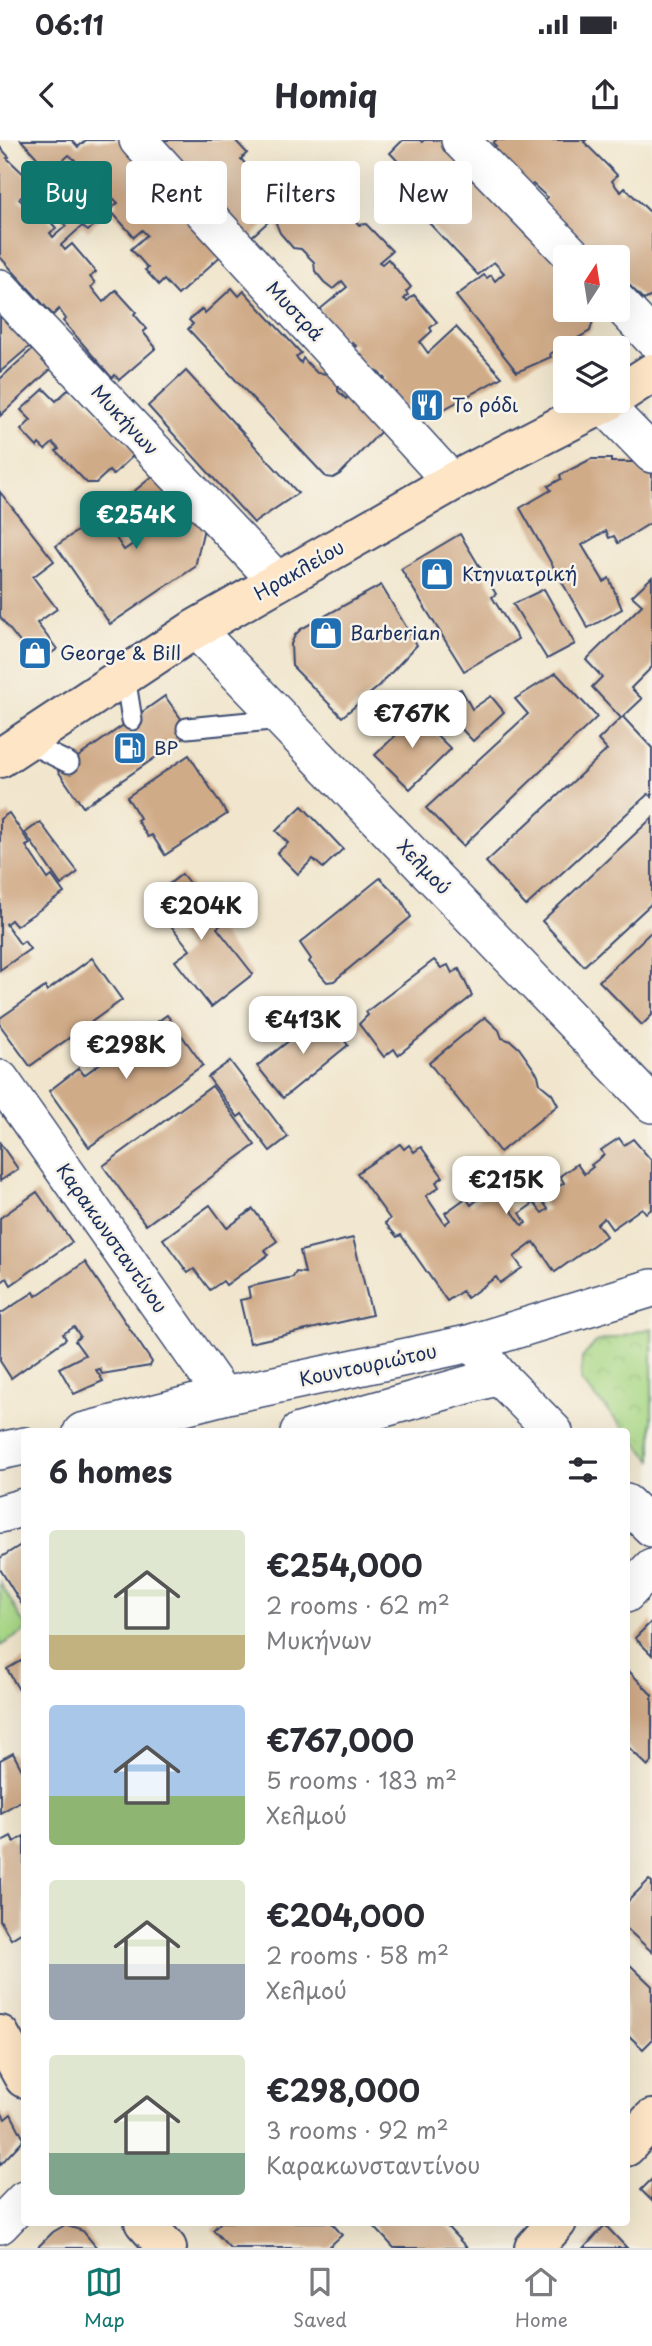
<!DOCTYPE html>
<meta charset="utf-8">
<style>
body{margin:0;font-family:"Playpen Sans",sans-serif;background:#f7f7f7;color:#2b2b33;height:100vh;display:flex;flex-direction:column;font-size:26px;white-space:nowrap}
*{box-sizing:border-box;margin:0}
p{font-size:23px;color:#7c7c81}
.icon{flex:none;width:38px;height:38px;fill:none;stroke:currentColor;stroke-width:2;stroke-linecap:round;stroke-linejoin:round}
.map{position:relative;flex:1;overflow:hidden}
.side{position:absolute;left:21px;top:1288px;width:609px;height:798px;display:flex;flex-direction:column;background:#fff;border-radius:7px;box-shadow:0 7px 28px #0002}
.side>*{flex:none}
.hud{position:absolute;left:21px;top:21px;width:611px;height:63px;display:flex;gap:14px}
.needle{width:46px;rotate:12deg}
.controls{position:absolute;left:553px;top:105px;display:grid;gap:14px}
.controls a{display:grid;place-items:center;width:77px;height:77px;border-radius:7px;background:#fff;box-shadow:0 7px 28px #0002;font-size:35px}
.price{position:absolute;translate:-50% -60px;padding:0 16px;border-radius:14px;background:#fff;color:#222;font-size:23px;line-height:46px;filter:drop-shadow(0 2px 4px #0008)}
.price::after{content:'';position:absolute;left:50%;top:42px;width:21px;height:16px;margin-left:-10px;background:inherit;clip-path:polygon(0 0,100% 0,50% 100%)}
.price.current{background:#0f766e;color:#fff}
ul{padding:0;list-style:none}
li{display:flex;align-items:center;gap:21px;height:175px;padding:0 28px}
li span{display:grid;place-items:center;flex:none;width:196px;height:140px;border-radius:7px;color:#555}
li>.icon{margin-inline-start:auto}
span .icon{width:84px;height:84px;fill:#fffc;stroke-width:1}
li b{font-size:30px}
h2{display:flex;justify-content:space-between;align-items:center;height:84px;padding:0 28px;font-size:30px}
.tag{padding:0 24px;border-radius:7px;background:#fff;box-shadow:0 7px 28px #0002;font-size:24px;line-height:63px}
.tag.current{background:#0f766e;color:#fff}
.status{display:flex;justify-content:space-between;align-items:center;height:49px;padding:0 35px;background:#fff;direction:ltr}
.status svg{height:19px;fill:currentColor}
header{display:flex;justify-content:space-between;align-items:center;height:91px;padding:0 28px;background:#fff;font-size:32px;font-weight:700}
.menu{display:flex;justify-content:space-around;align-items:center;height:98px;border-top:2px solid #e1e1e2;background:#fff;font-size:19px;color:#7c7c81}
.menu a{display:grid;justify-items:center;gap:4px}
.menu .current{color:#0f766e}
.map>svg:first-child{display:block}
.park{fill:url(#park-crowns);stroke:#628472;stroke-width:2}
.garden{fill:#a8d886;stroke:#628472;stroke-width:2}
.building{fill:#d0ab88}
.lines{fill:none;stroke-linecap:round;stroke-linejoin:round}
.lane-casing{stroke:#3b4a6f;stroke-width:23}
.street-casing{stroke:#3b4a6f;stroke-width:40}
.secondary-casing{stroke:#3b4a6f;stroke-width:42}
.lane{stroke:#fff;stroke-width:19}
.street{stroke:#fff;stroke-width:37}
.secondary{stroke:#fde5c5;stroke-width:38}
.labels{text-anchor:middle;stroke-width:5;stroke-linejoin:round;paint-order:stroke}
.street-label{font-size:19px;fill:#1b2f5e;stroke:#f7f3e8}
.poi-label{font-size:19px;fill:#1b2f5e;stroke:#f7f3e8;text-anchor:start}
</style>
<div class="status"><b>06:11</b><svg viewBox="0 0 49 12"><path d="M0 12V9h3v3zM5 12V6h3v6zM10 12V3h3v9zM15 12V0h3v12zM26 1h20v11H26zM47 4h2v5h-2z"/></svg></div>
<header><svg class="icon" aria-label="back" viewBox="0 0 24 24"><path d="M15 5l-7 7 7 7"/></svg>Homiq<svg class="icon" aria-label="share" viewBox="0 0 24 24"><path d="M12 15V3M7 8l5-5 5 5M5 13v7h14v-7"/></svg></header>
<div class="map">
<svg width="652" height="2108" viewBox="0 0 652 2108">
<defs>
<pattern id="park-crowns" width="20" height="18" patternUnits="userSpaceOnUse" patternTransform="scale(1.75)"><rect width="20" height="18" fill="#a8d886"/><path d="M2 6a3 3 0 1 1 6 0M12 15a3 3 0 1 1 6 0" fill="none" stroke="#90ba76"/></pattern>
</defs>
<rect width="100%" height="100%" fill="#f7f3e8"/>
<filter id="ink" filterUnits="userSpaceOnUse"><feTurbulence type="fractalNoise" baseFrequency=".0143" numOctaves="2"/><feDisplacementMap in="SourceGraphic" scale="14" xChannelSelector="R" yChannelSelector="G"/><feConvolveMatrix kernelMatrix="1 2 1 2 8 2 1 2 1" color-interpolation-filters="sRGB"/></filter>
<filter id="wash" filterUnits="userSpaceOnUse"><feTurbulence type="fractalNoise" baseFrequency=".00686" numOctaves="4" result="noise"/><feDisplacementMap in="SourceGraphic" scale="28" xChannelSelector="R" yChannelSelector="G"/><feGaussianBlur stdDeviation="1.57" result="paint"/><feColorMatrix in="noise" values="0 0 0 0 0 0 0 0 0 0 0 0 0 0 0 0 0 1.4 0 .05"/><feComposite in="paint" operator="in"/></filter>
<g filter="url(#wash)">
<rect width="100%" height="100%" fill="#f1e6cd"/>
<!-- park -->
<polygon class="park" points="652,1188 652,1320 581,1241 582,1218 596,1202"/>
<!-- garden -->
<polygon class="garden" points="0,1442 24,1484 24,1492 0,1506"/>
<g id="blocks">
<!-- building -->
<g class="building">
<polygon points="21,0 72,0 78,7 86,0 125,0 225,112 178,155 164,140 159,145 145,130 148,128 131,109 147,95 142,90 134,97 110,70 118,63 113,58 98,72 103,77 88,91 82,86 61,105 65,110 72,104 96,132 90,137 95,143 91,147 103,162 116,150 136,172 134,174 147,189 143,192 156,208 119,240 115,235 112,238 63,181 66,179 59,169 53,175 0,117 0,7 9,17 7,18 32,42 29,45 31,48 19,59 24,64 30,59 56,88 50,93 53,97 66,86 61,81 86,59 92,66 105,54 100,48 92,56 67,27 75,20 69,15 50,32"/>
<polygon points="157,0 235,0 247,13 241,19 261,41 278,25 299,46 294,50 297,53 315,32 319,36 325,30 335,40 328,45 345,63 343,68 359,85 366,84 392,111 379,122 382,124 388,119 411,147 406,152 408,155 404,159 407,161 414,155 437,182 430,188 432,191 420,202 428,213 456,187 502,237 419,283 383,244 385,239 377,231 373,234 351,210 356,206 352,202 349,205 319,170 347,147 342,141 333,149 324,142 315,131 314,122 301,109 293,108 280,93 276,83 284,78 278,73 249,99"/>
<polygon points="403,0 420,0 422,2 424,0 441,0 474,34 470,37 473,41 476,38 525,87 522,90 524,93 528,97 532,94 565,125 565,170 596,170 590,191 550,214 551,217 517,232 456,156 484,135 487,138 491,135 495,141 504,133 494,122 478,135 429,83 445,69 441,65 438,69 405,35 408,32 390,13"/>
<polygon points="496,0 586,0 584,2 617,35 612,41 618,49 621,52 625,48 652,74 652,156 644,160 618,134 618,117 601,117 543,62 547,57 533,44 528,48 491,11 496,6 493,3"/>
<polygon points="232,148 239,156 244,151 301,213 296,217 301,223 303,218 317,233 330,234 338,243 338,251 346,259 352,252 385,287 340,334 333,338 326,337 188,189 193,184 189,180 202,169 205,173"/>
<polygon points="0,159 37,200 0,232"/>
<polygon points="39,203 53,227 0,276 0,239"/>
<polygon points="186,231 298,353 254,383 148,266"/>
<polygon points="72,246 136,313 113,335 109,331 96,343 87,343 56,311 59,309 53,303 45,310 39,304 37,307 21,290 31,280 21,270 44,249 56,261"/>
<polygon points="591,319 611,319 611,322 637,322 652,334 652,382 618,403 614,396 609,398 606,391 582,405 604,442 609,438 622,469 588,488 520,368 551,350 548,346 561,339 560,335"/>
<polygon points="154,335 205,384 195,427 110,484 56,406 87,384 112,392 124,410 143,397 121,362"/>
<polygon points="0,352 54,421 33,437 57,469 37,483 57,509 37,524 0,477"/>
<polygon points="460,394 496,454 492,457 518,499 464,531 401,429"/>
<polygon points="652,437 652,527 631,548 642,559 623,577 652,608 652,657 648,654 526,766 486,722 607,610 598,600 621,578 592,547 602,537 586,520 642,465 632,456"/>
<polygon points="381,445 417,505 377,548 342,577 292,526 291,504 295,495 301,489"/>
<polygon points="544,449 575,504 547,519 513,464"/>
<polygon points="556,533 597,577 463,706 426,668 528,574 515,559"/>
<polygon points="461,549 472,569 491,556 504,572 473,601 455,582 458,579 445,556"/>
<polygon points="165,556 191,593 83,667 58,631"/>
<polygon points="413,572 451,609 410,649 375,615 397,594 390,588 397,580 401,584"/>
<polygon points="189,615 227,674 165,715 152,695 148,697 137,680 140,678 127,657"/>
<polygon points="302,666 343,709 323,728 313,719 298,734 277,713 288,703 276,691"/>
<polygon points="9,673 30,704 26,706 48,739 52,736 64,753 16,786 11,780 6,784 20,804 24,801 30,809 0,830 0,679"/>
<polygon points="652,678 652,763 584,826 542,781"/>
<polygon points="40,682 78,732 61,745 25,693"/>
<polygon points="182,734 222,784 217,788 253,834 211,867 175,821 190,810 150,759"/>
<polygon points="380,738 401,759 411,777 334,841 327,842 309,822 311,819 300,803"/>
<polygon points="652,791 652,875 642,885 599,841"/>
<polygon points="92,818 122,860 30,926 0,885 0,878 45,847 47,851"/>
<polygon points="434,820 441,828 448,825 452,833 459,829 472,856 398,915 394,909 384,917 359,884 368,875 366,872"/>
<polygon points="323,874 348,905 283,958 257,926"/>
<polygon points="167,875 203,925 89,1007 49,951 79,928 84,935"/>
<polygon points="485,877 499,890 502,898 511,901 519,908 538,935 540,944 552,954 558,965 500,1012 429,923"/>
<polygon points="230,921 288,997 270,1011 242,974 238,977 208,937"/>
<polygon points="212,946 255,1005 146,1085 103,1026"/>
<polygon points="619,998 624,1005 633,999 652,1021 652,1069 646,1073 642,1068 612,1089 604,1078 597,1084 606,1096 555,1132 534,1102 514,1117 522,1128 500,1143 496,1137 467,1158 462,1151 447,1161 401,1095 397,1097 385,1083 390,1079 357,1033 400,1004 404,1009 409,1005 414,1012 421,1007 443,1037 436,1042 439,1047 426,1056 445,1084 450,1080 445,1073 466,1058 471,1065 494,1046 522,1085 526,1083 520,1073 534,1063 542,1073 548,1069 541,1059 564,1043 560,1036 577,1024 584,1034 593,1027 591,1025 604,1015 601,1010"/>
<polygon points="0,1003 18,1029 0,1041"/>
<polygon points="37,1052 72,1102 11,1145 7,1138 0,1143 0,1078"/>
<polygon points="210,1065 227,1088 253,1069 277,1101 265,1110 268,1115 226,1145 223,1141 210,1150 194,1129 188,1133 163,1099"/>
<polygon points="353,1098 372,1175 250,1203 240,1160 250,1158 248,1147 293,1137 296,1132 305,1133 300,1111"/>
<polygon points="85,1122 152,1222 150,1226 102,1234 100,1229 96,1230 103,1241 74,1254 59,1228 85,1215 75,1201 80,1196 74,1187 63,1194 66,1199 11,1238 0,1221 0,1174 34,1152 36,1156"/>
<polygon points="24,1403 24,1468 0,1429 0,1418"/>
<polygon points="652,1481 652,1515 635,1498"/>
<polygon points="24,1519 24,1559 7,1529"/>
<polygon points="626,1528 652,1555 652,1622 648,1626 626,1605"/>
<polygon points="13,1613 24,1634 24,1659 0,1673 0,1620"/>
<polygon points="11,1696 14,1702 24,1696 24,1791 11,1799 0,1780 0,1702"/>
<polygon points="649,1740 652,1742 652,1812 626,1788 626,1763"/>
<polygon points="626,1821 652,1846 652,1900 643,1909 626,1893"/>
<polygon points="0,1970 5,1979 11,1974 24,1999 0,2025"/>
<polygon points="652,2039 652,2061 641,2050"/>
<polygon points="221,2082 331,2082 342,2095 328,2108 230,2108 213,2090"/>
<polygon points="370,2082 443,2082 467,2108 394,2108"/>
<polygon points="65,2085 83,2091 97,2108 37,2108 53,2092"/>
<polygon points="605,2085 627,2108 584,2108"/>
</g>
</g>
</g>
<g filter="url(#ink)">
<use href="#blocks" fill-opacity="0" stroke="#3b4a6f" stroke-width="2"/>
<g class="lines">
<!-- lane casing -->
<g class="lane-casing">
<g id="lane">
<polyline points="125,536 132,580"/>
<polyline points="187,588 281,579"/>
<polyline points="26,602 69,623"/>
</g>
</g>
<!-- street casing -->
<g class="street-casing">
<g id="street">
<polyline points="138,0 452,342"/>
<polyline points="460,0 574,117"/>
<polyline points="0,148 278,442"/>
<polyline points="618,162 652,198"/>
<polyline points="603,264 652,314"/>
<polyline points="195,489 652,964"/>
<polyline points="0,939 223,1256"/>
<polyline points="483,1216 499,1236 554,1292"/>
<polyline points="82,1292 223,1256 472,1203 652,1148"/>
<polyline points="299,1292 499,1236"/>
<polyline points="0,1311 24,1306"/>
<polyline points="626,1363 652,1388"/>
<polyline points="0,1374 24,1367"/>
<polyline points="626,1454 652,1427"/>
<polyline points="0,2085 24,2060"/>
</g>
</g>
<!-- secondary casing -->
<g class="secondary-casing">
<g id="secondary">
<polyline points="618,255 652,233"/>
<polyline points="0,618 195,489 452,342 609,261"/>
<polyline points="0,1895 24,1938"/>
<polyline points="626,2007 652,1979"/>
<polyline points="144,2082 167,2108"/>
<polyline points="534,2108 557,2082"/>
</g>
</g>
<!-- lane -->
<use href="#lane" class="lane"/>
<!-- street -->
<use href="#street" class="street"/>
<!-- secondary -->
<use href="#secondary" class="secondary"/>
</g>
</g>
<!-- icons -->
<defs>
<g id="restaurant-square" transform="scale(1.75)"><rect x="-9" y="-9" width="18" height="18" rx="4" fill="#1f6fb2" stroke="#f7f3e8"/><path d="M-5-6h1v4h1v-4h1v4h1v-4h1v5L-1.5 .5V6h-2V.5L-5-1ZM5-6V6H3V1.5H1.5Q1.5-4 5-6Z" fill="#fff"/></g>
<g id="shop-square" transform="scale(1.75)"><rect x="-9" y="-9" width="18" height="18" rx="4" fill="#1f6fb2" stroke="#f7f3e8"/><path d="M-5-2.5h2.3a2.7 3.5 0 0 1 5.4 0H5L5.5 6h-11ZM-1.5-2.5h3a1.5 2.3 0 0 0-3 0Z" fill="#fff"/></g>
<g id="fuel-square" transform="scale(1.75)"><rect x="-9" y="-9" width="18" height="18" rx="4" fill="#1f6fb2" stroke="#f7f3e8"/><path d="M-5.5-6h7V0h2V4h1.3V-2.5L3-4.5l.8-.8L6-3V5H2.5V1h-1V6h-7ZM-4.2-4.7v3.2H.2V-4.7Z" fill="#fff"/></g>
</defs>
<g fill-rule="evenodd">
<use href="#restaurant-square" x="427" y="265"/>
<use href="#shop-square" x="437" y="434"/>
<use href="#shop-square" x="326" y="493"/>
<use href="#shop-square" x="35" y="513"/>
<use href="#fuel-square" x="130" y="608"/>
</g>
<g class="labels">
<!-- street labels -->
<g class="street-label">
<text transform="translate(295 171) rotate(47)" y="7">Μυστρά</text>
<text transform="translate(125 280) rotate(47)" y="7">Μυκήνων</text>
<text transform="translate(299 430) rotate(-30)" y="7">Ηρακλείου</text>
<text transform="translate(424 727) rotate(46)" y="7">Χελμού</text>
<text transform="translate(112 1098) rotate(55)" y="7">Καρακωνσταντίνου</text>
<text transform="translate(368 1225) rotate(-12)" y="7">Κουντουριώτου</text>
</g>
<!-- poi labels -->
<g class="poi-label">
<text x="452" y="272">Το ρόδι</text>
<text x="462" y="441">Κτηνιατρική</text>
<text x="350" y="500">Barberian</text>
<text x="60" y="520">George &amp; Bill</text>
<text x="154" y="615">BP</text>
</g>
</g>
</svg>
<div class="controls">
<a><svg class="needle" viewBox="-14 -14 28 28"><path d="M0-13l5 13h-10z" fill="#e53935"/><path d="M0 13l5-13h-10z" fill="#7c7c81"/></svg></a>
<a><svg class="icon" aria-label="layers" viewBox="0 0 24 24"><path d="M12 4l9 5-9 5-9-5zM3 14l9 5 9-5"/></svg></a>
</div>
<b class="price current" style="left:136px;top:411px">€254K</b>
<b class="price" style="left:412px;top:610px">€767K</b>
<b class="price" style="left:201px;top:802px">€204K</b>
<b class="price" style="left:303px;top:916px">€413K</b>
<b class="price" style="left:126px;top:941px">€298K</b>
<b class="price" style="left:506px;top:1076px">€215K</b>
<div class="hud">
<a class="tag current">Buy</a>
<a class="tag">Rent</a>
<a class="tag">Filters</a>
<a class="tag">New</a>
</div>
<section class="side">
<h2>6 homes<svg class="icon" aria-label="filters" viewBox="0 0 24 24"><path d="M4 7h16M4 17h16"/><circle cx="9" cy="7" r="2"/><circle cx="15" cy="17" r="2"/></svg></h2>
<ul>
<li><span style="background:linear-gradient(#dfe7d0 75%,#c2b280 0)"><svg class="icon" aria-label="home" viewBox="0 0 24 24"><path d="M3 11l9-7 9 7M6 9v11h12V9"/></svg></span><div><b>€254,000</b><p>2 rooms · 62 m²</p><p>Μυκήνων</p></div></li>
<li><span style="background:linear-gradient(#a9c7e8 65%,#8fb573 0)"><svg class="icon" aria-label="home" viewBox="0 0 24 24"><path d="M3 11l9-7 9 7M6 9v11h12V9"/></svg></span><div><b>€767,000</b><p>5 rooms · 183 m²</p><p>Χελμού</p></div></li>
<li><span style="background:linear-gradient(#dfe7d0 60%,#9aa5b1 0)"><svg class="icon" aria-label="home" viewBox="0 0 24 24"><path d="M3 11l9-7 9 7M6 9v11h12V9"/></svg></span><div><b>€204,000</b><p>2 rooms · 58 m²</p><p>Χελμού</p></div></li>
<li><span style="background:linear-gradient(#dfe7d0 70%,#7fa58c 0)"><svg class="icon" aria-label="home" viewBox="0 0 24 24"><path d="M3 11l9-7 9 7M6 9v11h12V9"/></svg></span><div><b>€298,000</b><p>3 rooms · 92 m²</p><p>Καρακωνσταντίνου</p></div></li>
</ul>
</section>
</div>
<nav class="menu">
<a class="current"><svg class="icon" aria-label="map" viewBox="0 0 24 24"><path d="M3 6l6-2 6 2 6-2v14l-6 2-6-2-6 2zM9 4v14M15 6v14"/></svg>Map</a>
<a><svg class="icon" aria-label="saved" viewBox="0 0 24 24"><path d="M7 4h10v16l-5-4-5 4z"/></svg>Saved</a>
<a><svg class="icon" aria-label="home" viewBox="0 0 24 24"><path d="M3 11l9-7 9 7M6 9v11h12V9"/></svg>Home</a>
</nav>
